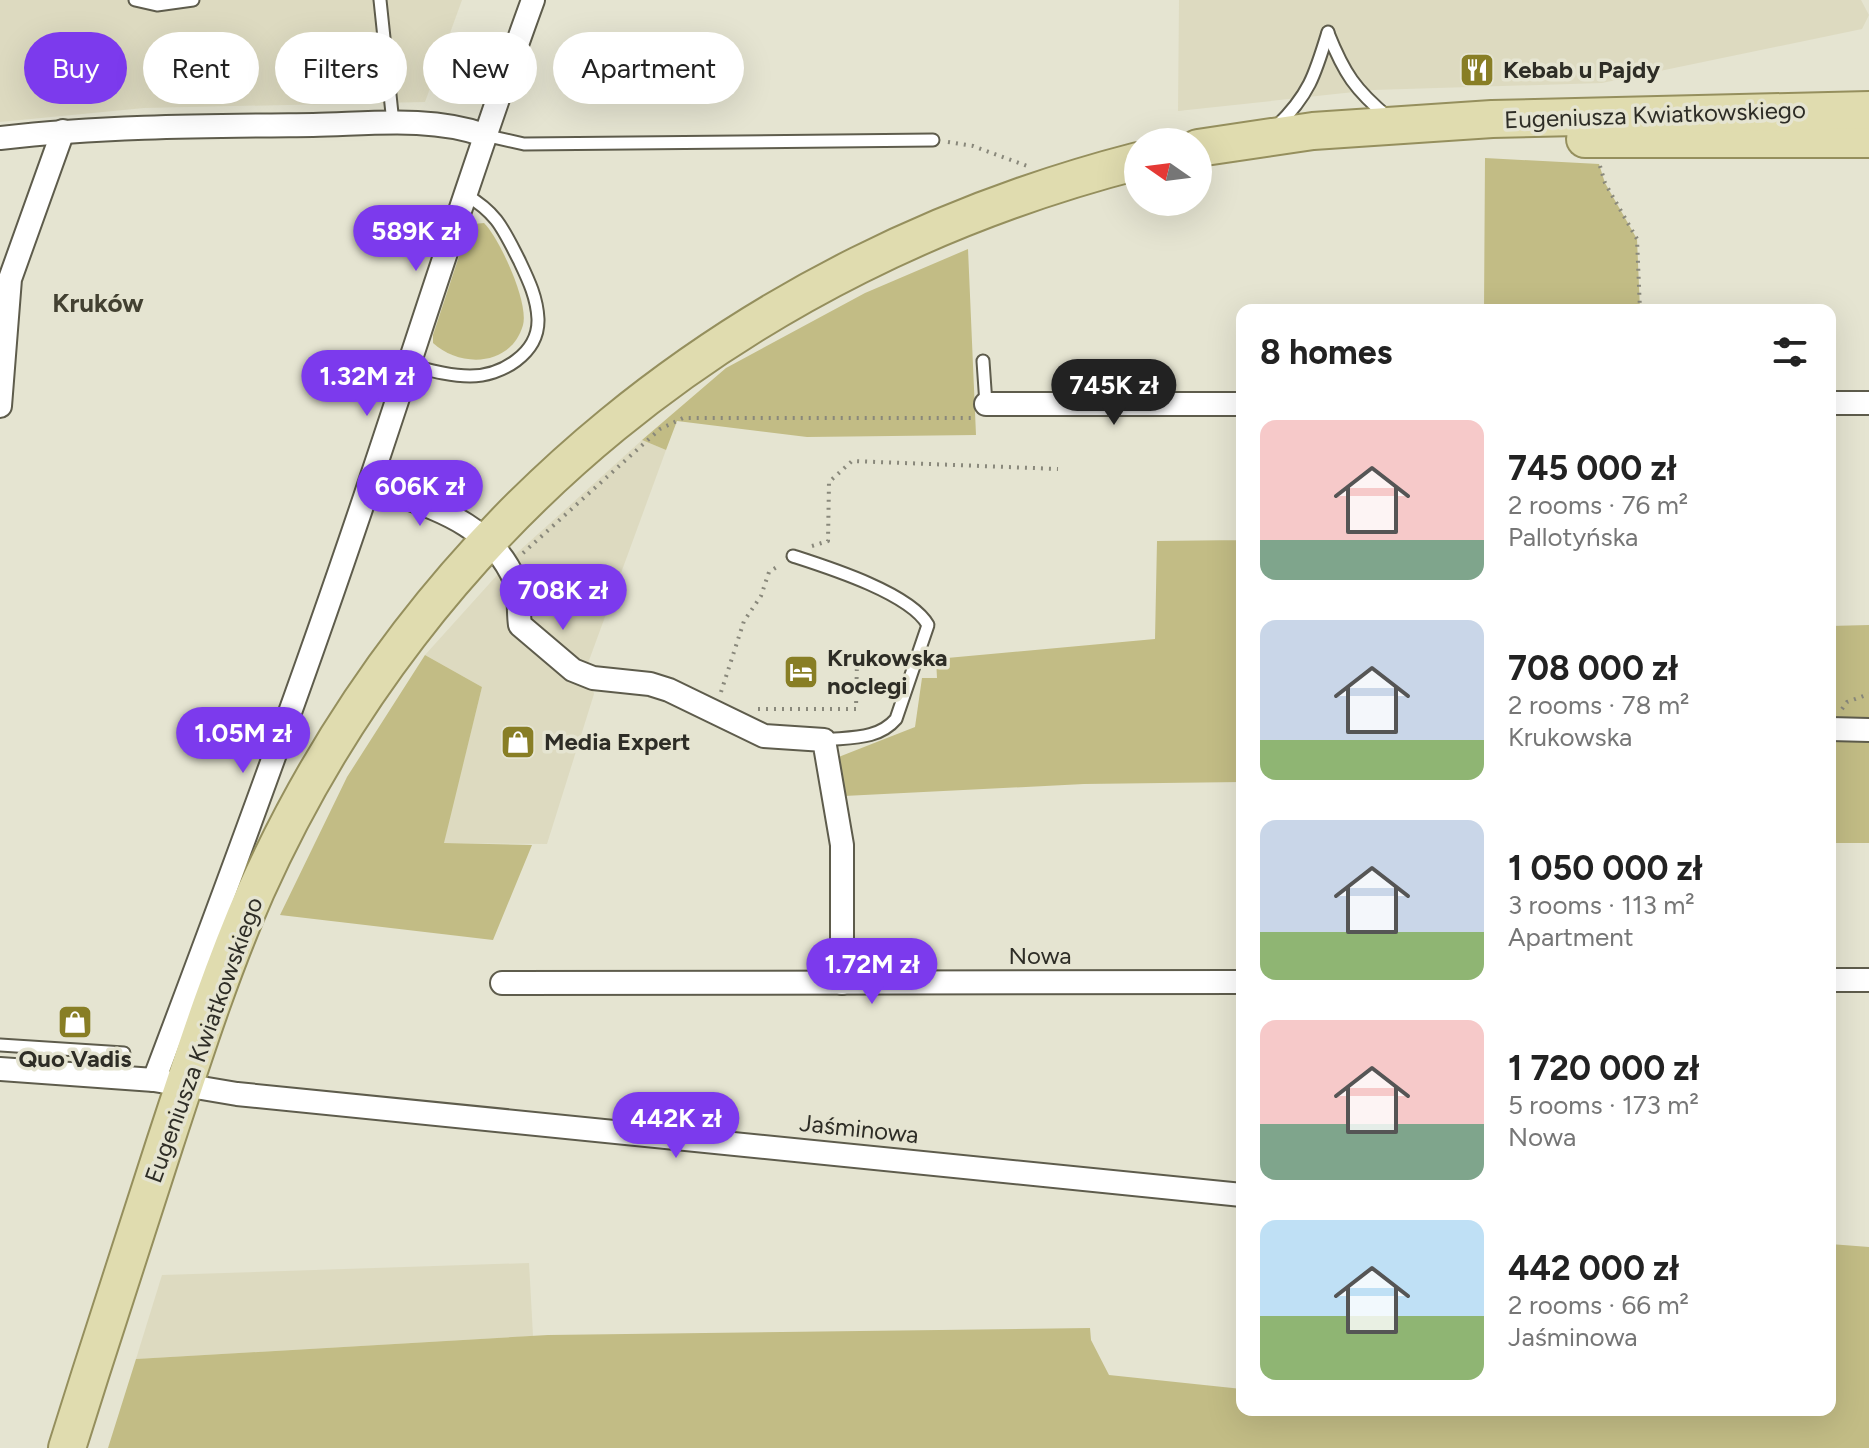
<!DOCTYPE html>
<meta charset="utf-8">
<style>
body{margin:0;font-family:Figtree,sans-serif;background:#f6f6f6;color:#222;height:100vh;display:flex;flex-direction:column;font-size:30px;white-space:nowrap}
*{box-sizing:border-box;margin:0}
p{font-size:26px;color:#767676}
.icon{flex:none;width:44px;height:44px;fill:none;stroke:currentColor;stroke-width:2;stroke-linecap:round;stroke-linejoin:round}
.map{position:relative;flex:1;overflow:hidden}
.sheet{position:absolute;left:1236px;top:304px;width:600px;height:1112px;display:flex;flex-direction:column;background:#fff;border-radius:16px;box-shadow:0 8px 32px #0002}
.sheet>*{flex:none}
.guide{position:absolute;left:24px;top:32px;width:760px;height:72px;display:flex;gap:16px}
.needle{width:52px;rotate:284deg}
.fabs{position:absolute;left:1124px;top:128px;display:grid;gap:16px}
.fabs a{display:grid;place-items:center;width:88px;height:88px;border-radius:50%;background:#fff;box-shadow:0 8px 32px #0002;font-size:40px}
.price{position:absolute;translate:-50% -68px;padding:0 18px;border-radius:28px;background:#7c3aed;color:#fff;font-size:26px;line-height:52px;filter:drop-shadow(0 2px 4px #0008)}
.price::after{content:'';position:absolute;left:50%;top:48px;width:24px;height:18px;margin-left:-12px;background:inherit;clip-path:polygon(0 0,100% 0,50% 100%)}
.price.active{background:#222;color:#fff}
ul{padding:0;list-style:none}
li{display:flex;align-items:center;gap:24px;height:200px;padding:0 24px}
li span{display:grid;place-items:center;flex:none;width:224px;height:160px;border-radius:16px;color:#555}
li>.icon{margin-inline-start:auto}
span .icon{width:96px;height:96px;fill:#fffc;stroke-width:1}
li b{font-size:34px}
h2{display:flex;justify-content:space-between;align-items:center;height:96px;padding:0 24px;font-size:34px}
.tag{padding:0 28px;border-radius:36px;background:#fff;box-shadow:0 8px 32px #0002;font-size:28px;line-height:72px}
.tag.active{background:#7c3aed;color:#fff}
.map>svg:first-child{display:block}
.built{fill:#dddac0}
.green{fill:#c2bc85}
.lines{fill:none;stroke-linecap:round;stroke-linejoin:round}
.lane-casing{stroke:#5e5c4c;stroke-width:15}
.street-casing{stroke:#5e5c4c;stroke-width:26}
.primary-casing{stroke:#958f5d;stroke-width:40}
.path{stroke:#89887b;stroke-width:4;stroke-dasharray:2 6;stroke-linecap:butt}
.lane{stroke:#fff;stroke-width:11}
.street{stroke:#fff;stroke-width:22}
.primary{stroke:#e0dcaf;stroke-width:36}
.labels{text-anchor:middle;stroke-width:7;stroke-linejoin:round;paint-order:stroke}
.poi-label{font-size:24px;font-weight:bold;fill:#2e2d26;stroke:#e5e4d1;text-anchor:start}
.street-label{font-size:24px;fill:#2e2d26;stroke:#e5e4d1}
.neighbourhood-label{font-size:26px;font-weight:bold;fill:#434132;stroke:#e5e4d1}
</style>
<div class="map">
<svg width="1869" height="1448" viewBox="0 0 1869 1448">
<rect width="100%" height="100%" fill="#e5e4d1"/>
<!-- built -->
<g class="built">
<polygon points="0,0 462,0 425,102 144,108 0,122"/>
<polygon points="1179,0 1861,0 1869,15 1862,29 1602,83 1373,90 1178,111"/>
<polygon points="642,440 666,450 587,666 594,694 547,844 443,843 482,687 425,655 518,552"/>
<polygon points="529,1263 533,1336 136,1359 162,1275"/>
</g>
<!-- green -->
<g class="green">
<polygon points="1485,158 1599,164 1605,183 1637,239 1640,310 1484,310"/>
<path d="M484,223C500,239 529,303 523,325C511,367 460,368 433,343V335L468,229L473,224Z"/>
<polygon points="968,249 976,435 807,437 677,421 666,450 642,440 726,368 865,293"/>
<polygon points="1242,495 1242,782 1084,784 844,796 836,758 915,727 922,678 937,678 936,659 1155,639 1157,541 1242,540"/>
<polygon points="1869,625 1869,721 1830,720 1830,626"/>
<polygon points="425,655 482,687 444,843 532,845 493,940 280,915 347,777"/>
<rect x="1830" y="741" width="39" height="102"/>
<polygon points="1830,1244 1869,1247 1869,1448 108,1448 136,1359 548,1335 1090,1328 1091,1340 1109,1375 1242,1389 1242,1410 1438,1410 1488,1415 1490,1410 1830,1410"/>
</g>
<g class="lines">
<!-- lane casing -->
<g class="lane-casing">
<g id="lane">
<polyline points="135,0 157,5 193,0"/>
<polyline points="380,0 393,123"/>
<path d="M1328,33C1344,73 1355,90 1389,118"/>
<path d="M1276,127C1309,95 1315,75 1328,32"/>
<polyline points="484,135 524,144 933,140"/>
<polyline points="983,361 986,404"/>
<path d="M409,365C429,370 449,376 470,376C501,376 539,354 538,319C537,297 528,279 519,260C503,229 497,213 466,195"/>
<path d="M793,556C827,567 910,593 928,625L896,719C878,740 850,737 824,740"/>
<polyline points="0,1045 124,1053 123,1078"/>
</g>
</g>
<!-- street casing -->
<g class="street-casing">
<g id="street">
<path d="M0,138C104,126 208,126 313,125C369,124 431,116 484,135"/>
<polyline points="1830,403 1869,403"/>
<polyline points="986,404 1242,404"/>
<polyline points="0,406 10,279 63,131"/>
<path d="M370,484C425,506 490,520 515,581C520,593 518,612 520,625L573,670L593,678L650,684L669,690L764,736L824,740L842,845V983"/>
<polyline points="1830,729 1869,730"/>
<polyline points="1830,980 1869,980"/>
<polyline points="502,983 1242,982"/>
<polyline points="0,1069 154,1080 237,1094 1242,1195"/>
<path d="M154,1080C229,882 303,683 370,482C424,321 475,159 533,0"/>
</g>
</g>
<!-- primary casing -->
<g class="primary-casing">
<g id="primary">
<polyline points="1585,139 1869,139"/>
<polyline points="1198,148 1313,131 1492,119 1869,110"/>
<path d="M67,1448C99,1346 132,1244 165,1143C193,1058 220,973 256,891C423,519 746,262 1138,161"/>
</g>
</g>
<!-- path -->
<g class="path">
<polyline points="948,142 973,146 1027,166"/>
<polyline points="1600,166 1605,183 1637,239 1640,310"/>
<polyline points="812,546 828,541 829,482 852,461 1058,469"/>
<polyline points="523,553 660,429 683,418 972,418"/>
<polyline points="721,692 744,621 761,596 769,572 780,565"/>
<polyline points="758,709 856,709 857,661"/>
<polyline points="1842,709 1847,702 1869,694"/>
</g>
<!-- lane -->
<use href="#lane" class="lane"/>
<!-- street -->
<use href="#street" class="street"/>
<!-- primary -->
<use href="#primary" class="primary"/>
</g>
<!-- icons -->
<defs>
<g id="restaurant-square" transform="scale(1.8)"><rect x="-9" y="-9" width="18" height="18" rx="4" fill="#887e25" stroke="#e5e4d1"/><path d="M-5-6h1v4h1v-4h1v4h1v-4h1v5L-1.5 .5V6h-2V.5L-5-1ZM5-6V6H3V1.5H1.5Q1.5-4 5-6Z" fill="#fff"/></g>
<g id="hotel-square" transform="scale(1.8)"><rect x="-9" y="-9" width="18" height="18" rx="4" fill="#887e25" stroke="#e5e4d1"/><path d="M-6-4.5h1.5V1H6V5H4.5V3h-9V5H-6ZM-4 0a1.8 1.8 0 1 1 3.6 0ZM.5 0V-2.5h3Q6-2.5 6 0Z" fill="#fff"/></g>
<g id="shop-square" transform="scale(1.8)"><rect x="-9" y="-9" width="18" height="18" rx="4" fill="#887e25" stroke="#e5e4d1"/><path d="M-5-2.5h2.3a2.7 3.5 0 0 1 5.4 0H5L5.5 6h-11ZM-1.5-2.5h3a1.5 2.3 0 0 0-3 0Z" fill="#fff"/></g>
</defs>
<g fill-rule="evenodd">
<use href="#restaurant-square" x="1477" y="70"/>
<use href="#hotel-square" x="801" y="672"/>
<use href="#shop-square" x="518" y="742"/>
<use href="#shop-square" x="75" y="1022"/>
</g>
<g class="labels">
<!-- poi labels -->
<g class="poi-label">
<text x="1503" y="78">Kebab u Pajdy</text>
<text x="827" y="666">Krukowska<tspan x="827" dy="28">noclegi</tspan></text>
<text x="544" y="750">Media Expert</text>
<text x="75" y="1067" text-anchor="middle">Quo Vadis</text>
</g>
<!-- street labels -->
<g class="street-label">
<text transform="translate(1655 115) rotate(-2)" y="8">Eugeniusza Kwiatkowskiego</text>
<text x="1040" y="964">Nowa</text>
<text transform="translate(204 1040) rotate(-70)" y="8">Eugeniusza Kwiatkowskiego</text>
<text transform="translate(859 1129) rotate(6)" y="8">Jaśminowa</text>
</g>
<!-- neighbourhood labels -->
<g class="neighbourhood-label">
<text x="98" y="312">Kruków</text>
</g>
</g>
</svg>
<div class="fabs">
<a><svg class="needle" viewBox="-14 -14 28 28"><path d="M0-13l5 13h-10z" fill="#e53935"/><path d="M0 13l5-13h-10z" fill="#767676"/></svg></a>
</div>
<b class="price" style="left:416px;top:273px">589K zł</b>
<b class="price" style="left:367px;top:418px">1.32M zł</b>
<b class="price active" style="left:1114px;top:427px">745K zł</b>
<b class="price" style="left:420px;top:528px">606K zł</b>
<b class="price" style="left:563px;top:632px">708K zł</b>
<b class="price" style="left:243px;top:775px">1.05M zł</b>
<b class="price" style="left:872px;top:1006px">1.72M zł</b>
<b class="price" style="left:676px;top:1160px">442K zł</b>
<div class="guide">
<a class="tag active">Buy</a>
<a class="tag">Rent</a>
<a class="tag">Filters</a>
<a class="tag">New</a>
<a class="tag">Apartment</a>
</div>
<section class="sheet">
<h2>8 homes<svg class="icon" aria-label="filters" viewBox="0 0 24 24"><path d="M4 7h16M4 17h16"/><circle cx="9" cy="7" r="2"/><circle cx="15" cy="17" r="2"/></svg></h2>
<ul>
<li><span style="background:linear-gradient(#f6c9c9 75%,#7fa58c 0)"><svg class="icon" aria-label="home" viewBox="0 0 24 24"><path d="M3 11l9-7 9 7M6 9v11h12V9"/></svg></span><div><b>745 000 zł</b><p>2 rooms · 76 m²</p><p>Pallotyńska</p></div></li>
<li><span style="background:linear-gradient(#c9d6e8 75%,#8fb573 0)"><svg class="icon" aria-label="home" viewBox="0 0 24 24"><path d="M3 11l9-7 9 7M6 9v11h12V9"/></svg></span><div><b>708 000 zł</b><p>2 rooms · 78 m²</p><p>Krukowska</p></div></li>
<li><span style="background:linear-gradient(#c9d6e8 70%,#8fb573 0)"><svg class="icon" aria-label="home" viewBox="0 0 24 24"><path d="M3 11l9-7 9 7M6 9v11h12V9"/></svg></span><div><b>1 050 000 zł</b><p>3 rooms · 113 m²</p><p>Apartment</p></div></li>
<li><span style="background:linear-gradient(#f6c9c9 65%,#7fa58c 0)"><svg class="icon" aria-label="home" viewBox="0 0 24 24"><path d="M3 11l9-7 9 7M6 9v11h12V9"/></svg></span><div><b>1 720 000 zł</b><p>5 rooms · 173 m²</p><p>Nowa</p></div></li>
<li><span style="background:linear-gradient(#bfe0f5 60%,#8fb573 0)"><svg class="icon" aria-label="home" viewBox="0 0 24 24"><path d="M3 11l9-7 9 7M6 9v11h12V9"/></svg></span><div><b>442 000 zł</b><p>2 rooms · 66 m²</p><p>Jaśminowa</p></div></li>
</ul>
</section>
</div>
